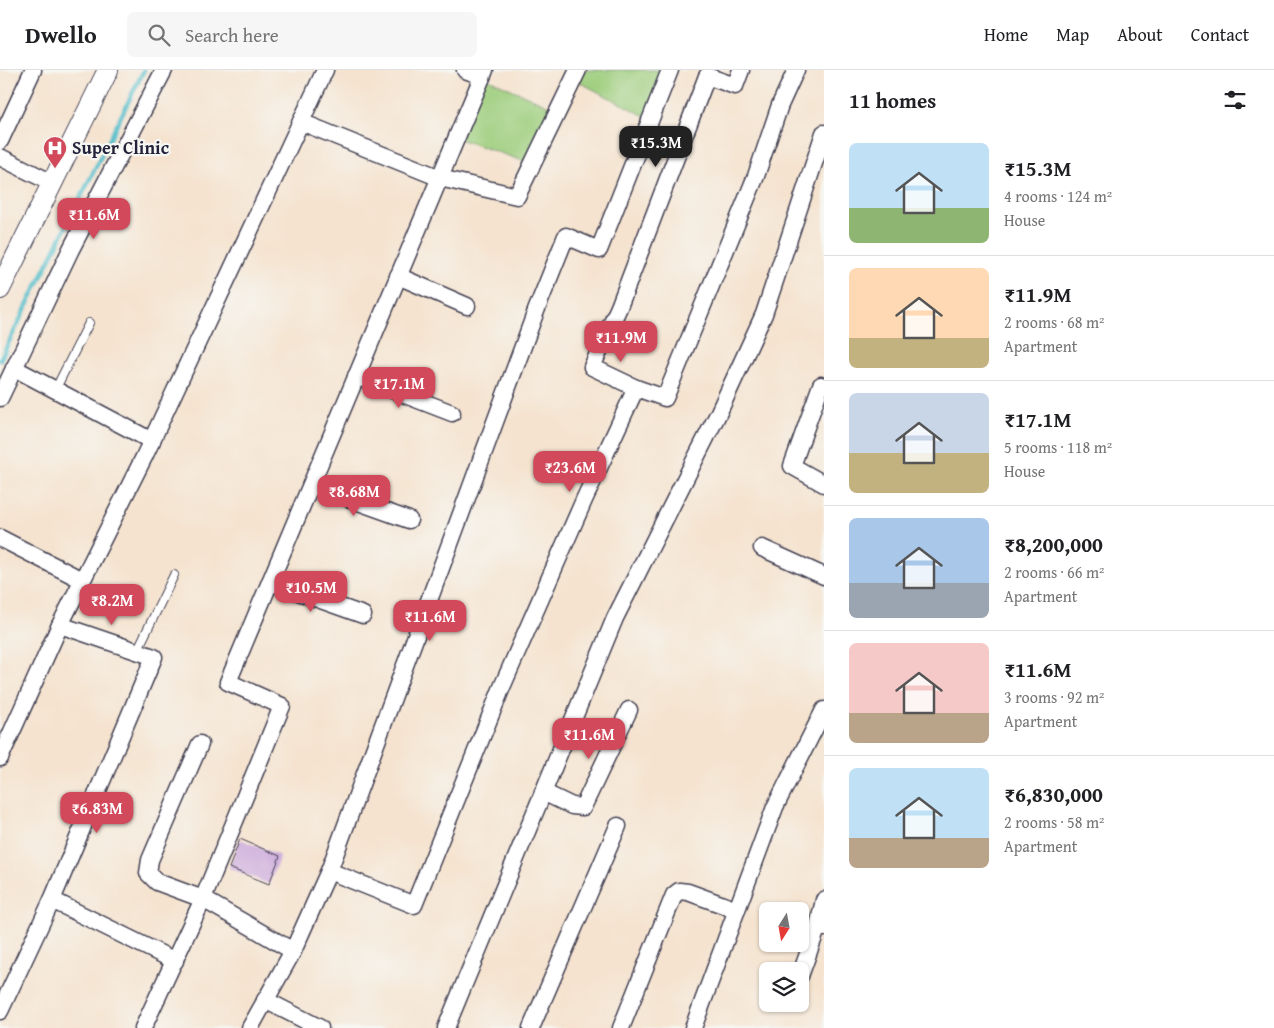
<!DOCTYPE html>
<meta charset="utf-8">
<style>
body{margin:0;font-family:"Gentium Book Plus",serif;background:#f6f6f6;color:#202124;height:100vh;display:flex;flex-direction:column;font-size:19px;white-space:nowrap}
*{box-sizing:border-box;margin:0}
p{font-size:16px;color:#757577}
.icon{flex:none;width:28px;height:28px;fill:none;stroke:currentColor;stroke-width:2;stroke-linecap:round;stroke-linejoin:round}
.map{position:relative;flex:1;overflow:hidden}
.panel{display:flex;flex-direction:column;background:#fff;width:450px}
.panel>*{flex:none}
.needle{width:32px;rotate:191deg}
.tools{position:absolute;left:759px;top:832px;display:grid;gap:10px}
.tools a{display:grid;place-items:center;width:50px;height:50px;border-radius:8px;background:#fff;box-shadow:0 1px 4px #0004;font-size:25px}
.price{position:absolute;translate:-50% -42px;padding:0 11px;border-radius:10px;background:#d1495b;color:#fff;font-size:16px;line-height:32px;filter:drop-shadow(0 1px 2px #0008)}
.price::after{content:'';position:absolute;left:50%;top:30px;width:15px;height:11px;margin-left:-8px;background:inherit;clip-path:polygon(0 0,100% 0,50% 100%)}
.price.active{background:#222;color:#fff}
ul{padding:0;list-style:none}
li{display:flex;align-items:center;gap:15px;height:125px;padding:0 25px}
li+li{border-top:1px solid #e0e0e0}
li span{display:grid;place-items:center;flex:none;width:140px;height:100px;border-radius:8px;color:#555}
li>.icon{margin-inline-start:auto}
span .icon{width:60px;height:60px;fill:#fffc;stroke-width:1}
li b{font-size:21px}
h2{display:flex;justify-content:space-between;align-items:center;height:60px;padding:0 25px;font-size:21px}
header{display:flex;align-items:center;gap:30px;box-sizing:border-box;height:70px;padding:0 25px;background:#fff;border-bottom:1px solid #e0e0e0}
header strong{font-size:24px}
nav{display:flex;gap:28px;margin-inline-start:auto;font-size:18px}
.search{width:350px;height:45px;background:#f6f6f6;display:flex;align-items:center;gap:12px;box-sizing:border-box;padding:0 18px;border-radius:8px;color:#757577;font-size:19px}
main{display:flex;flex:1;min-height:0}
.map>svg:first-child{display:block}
.green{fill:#9dcd7c;stroke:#60785c}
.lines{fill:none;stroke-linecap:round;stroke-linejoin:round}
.stream{stroke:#51bdca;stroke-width:4.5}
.building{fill:#cdacdb}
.service-casing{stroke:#423f51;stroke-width:10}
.minor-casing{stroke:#423f51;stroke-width:19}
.tertiary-casing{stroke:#423f51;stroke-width:22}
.service{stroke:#fff;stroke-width:8}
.minor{stroke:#fff;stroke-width:16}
.tertiary{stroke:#fff;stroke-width:20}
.labels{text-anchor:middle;stroke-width:4.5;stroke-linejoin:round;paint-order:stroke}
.poi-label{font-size:18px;font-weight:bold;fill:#22223b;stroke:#f6f6f2;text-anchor:start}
</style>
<header>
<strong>Dwello</strong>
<div class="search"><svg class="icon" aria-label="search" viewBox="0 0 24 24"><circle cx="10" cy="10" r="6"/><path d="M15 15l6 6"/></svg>Search here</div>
<nav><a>Home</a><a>Map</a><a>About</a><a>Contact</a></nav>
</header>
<main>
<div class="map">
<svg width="824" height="958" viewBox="0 0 824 958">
<rect width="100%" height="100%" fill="#f6f6f2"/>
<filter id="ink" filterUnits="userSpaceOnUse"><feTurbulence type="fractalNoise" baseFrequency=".02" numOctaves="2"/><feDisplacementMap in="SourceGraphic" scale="10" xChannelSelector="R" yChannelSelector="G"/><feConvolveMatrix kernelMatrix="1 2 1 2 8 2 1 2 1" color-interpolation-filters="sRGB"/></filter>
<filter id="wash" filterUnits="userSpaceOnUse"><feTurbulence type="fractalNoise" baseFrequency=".0096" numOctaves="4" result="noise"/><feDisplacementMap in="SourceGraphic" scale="20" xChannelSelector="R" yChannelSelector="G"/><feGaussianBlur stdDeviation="1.12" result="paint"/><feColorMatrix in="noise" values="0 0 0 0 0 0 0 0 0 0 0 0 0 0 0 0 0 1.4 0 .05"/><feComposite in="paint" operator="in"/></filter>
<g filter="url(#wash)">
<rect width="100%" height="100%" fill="#f5e3cf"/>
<!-- green -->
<g class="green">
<polygon points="582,0 667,0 647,47 579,12"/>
<polygon points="482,6 558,40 532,94 456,68"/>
</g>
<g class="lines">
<!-- stream -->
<polyline class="stream" points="0,290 144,0"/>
</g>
<g id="blocks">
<!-- building -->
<polygon class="building" points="240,769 280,786 269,814 229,798"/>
</g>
</g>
<g filter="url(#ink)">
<use href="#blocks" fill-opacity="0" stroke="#423f51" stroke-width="1"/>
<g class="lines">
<!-- service casing -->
<g class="service-casing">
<g id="service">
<polyline points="55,320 89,253"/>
<polyline points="137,581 174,505"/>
</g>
</g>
<!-- minor casing -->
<g class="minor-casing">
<g id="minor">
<polyline points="465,0 482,6"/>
<polyline points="301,52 440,108 517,126 578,0"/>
<polyline points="0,71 33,0"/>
<polyline points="0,87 52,113"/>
<polyline points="398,206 467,236"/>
<polyline points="14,298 152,371"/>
<polyline points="356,306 452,343"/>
<polyline points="821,315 792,396 824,414"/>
<polyline points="636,318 592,297 619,237 707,6 735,16 741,0"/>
<polyline points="0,328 71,179 164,0"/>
<polyline points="311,415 409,450"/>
<polyline points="0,468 82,510"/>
<polyline points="762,478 824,506"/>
<polyline points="270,512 363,545"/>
<polyline points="60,555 154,587 52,830 175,891"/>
<polyline points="200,674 150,790 148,803 157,812 203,829 293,881"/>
<polyline points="0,688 60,555 144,387 325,0"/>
<polyline points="543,722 572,736 583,737 629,640"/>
<polyline points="329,801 414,835 502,617 584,430 636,318 665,328 756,106 780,35 796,0"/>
<polyline points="824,830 818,856 824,858"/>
<polyline points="800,906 818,856"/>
<polyline points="265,930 320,958"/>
<polyline points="0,941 52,830"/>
<polyline points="143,958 203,829 282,636 228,612 485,0"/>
<polyline points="250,958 293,881 329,801 536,241 566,166 599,180 670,0"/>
<polyline points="446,958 615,548 719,342 764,244 824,63"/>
<polyline points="531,958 618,756"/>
<polyline points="621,958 674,825 679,821 688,822 737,840"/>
<polyline points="693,958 775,737 824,640"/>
</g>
</g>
<!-- tertiary casing -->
<g class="tertiary-casing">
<polyline id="tertiary" points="0,219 108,0"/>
</g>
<!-- service -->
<use href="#service" class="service"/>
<!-- minor -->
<use href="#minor" class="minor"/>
<!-- tertiary -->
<use href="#tertiary" class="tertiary"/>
</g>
</g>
<!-- icons -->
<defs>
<g id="hospital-pin" transform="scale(1.25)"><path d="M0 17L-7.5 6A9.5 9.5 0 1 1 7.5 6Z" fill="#d1495b" stroke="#f6f6f2"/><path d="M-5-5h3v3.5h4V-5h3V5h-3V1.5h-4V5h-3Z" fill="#fff"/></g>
</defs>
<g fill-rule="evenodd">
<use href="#hospital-pin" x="55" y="78"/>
</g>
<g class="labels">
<!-- poi labels -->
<g class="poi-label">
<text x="72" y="84">Super Clinic</text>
</g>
</g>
</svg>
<div class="tools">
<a><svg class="needle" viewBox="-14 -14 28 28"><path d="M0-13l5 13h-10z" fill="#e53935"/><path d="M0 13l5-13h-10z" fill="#757577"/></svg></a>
<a><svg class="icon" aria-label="layers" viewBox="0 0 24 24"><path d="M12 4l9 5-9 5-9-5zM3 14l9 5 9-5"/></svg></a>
</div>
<b class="price active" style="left:656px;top:98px">₹15.3M</b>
<b class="price" style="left:94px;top:170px">₹11.6M</b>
<b class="price" style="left:621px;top:293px">₹11.9M</b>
<b class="price" style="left:399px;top:339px">₹17.1M</b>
<b class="price" style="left:570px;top:423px">₹23.6M</b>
<b class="price" style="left:354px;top:447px">₹8.68M</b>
<b class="price" style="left:311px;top:543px">₹10.5M</b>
<b class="price" style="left:112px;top:556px">₹8.2M</b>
<b class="price" style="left:430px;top:572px">₹11.6M</b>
<b class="price" style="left:589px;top:690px">₹11.6M</b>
<b class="price" style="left:97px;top:764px">₹6.83M</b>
</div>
<section class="panel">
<h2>11 homes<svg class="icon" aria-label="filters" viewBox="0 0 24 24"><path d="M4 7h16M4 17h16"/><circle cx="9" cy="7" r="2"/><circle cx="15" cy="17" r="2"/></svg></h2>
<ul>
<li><span style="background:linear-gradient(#bfe0f5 65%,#8fb573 0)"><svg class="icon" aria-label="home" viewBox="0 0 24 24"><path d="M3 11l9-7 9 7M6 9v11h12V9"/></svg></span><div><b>₹15.3M</b><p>4 rooms · 124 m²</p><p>House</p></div></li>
<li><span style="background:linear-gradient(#ffd9b3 70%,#c2b280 0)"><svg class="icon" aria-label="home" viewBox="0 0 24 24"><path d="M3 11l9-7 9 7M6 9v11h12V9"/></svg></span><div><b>₹11.9M</b><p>2 rooms · 68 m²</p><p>Apartment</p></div></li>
<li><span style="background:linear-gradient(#c9d6e8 60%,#c2b280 0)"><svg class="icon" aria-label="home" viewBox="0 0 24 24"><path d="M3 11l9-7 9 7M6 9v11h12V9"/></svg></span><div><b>₹17.1M</b><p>5 rooms · 118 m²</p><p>House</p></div></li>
<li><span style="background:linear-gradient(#a9c7e8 65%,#9aa5b1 0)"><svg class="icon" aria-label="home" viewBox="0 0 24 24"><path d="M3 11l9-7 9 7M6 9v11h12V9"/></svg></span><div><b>₹8,200,000</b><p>2 rooms · 66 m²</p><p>Apartment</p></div></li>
<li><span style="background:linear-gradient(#f6c9c9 70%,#b9a48a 0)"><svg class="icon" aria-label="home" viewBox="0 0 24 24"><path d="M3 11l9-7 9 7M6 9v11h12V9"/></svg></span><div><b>₹11.6M</b><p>3 rooms · 92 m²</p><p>Apartment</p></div></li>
<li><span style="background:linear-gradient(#bfe0f5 70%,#b9a48a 0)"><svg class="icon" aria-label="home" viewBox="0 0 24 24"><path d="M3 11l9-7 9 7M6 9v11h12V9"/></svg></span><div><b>₹6,830,000</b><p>2 rooms · 58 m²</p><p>Apartment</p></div></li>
</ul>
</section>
</main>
